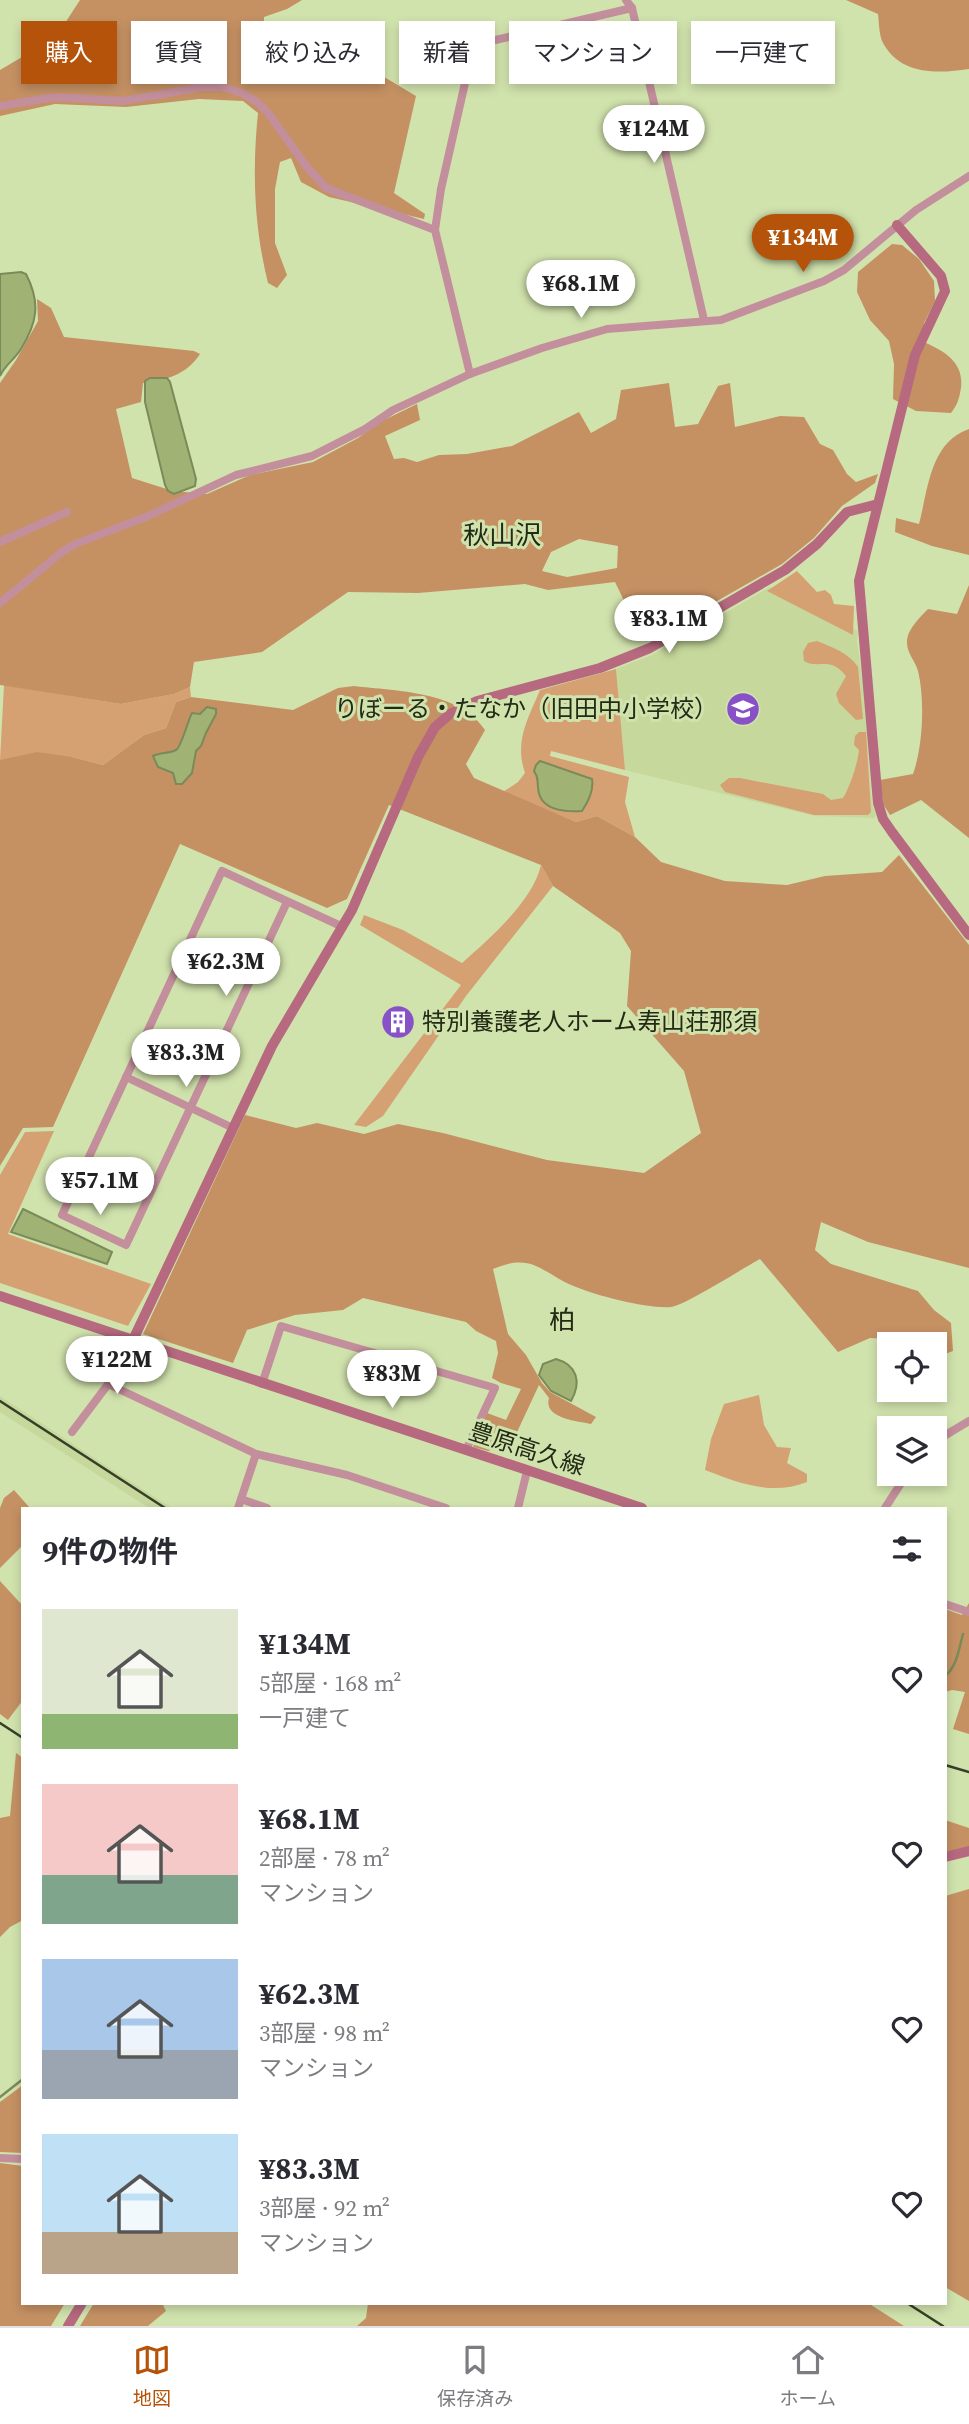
<!DOCTYPE html>
<html lang="ja">
<meta charset="utf-8">
<style>
body{margin:0;font-family:"Source Serif 4","Noto Sans JP",serif;background:#f2f2f3;color:#2b2b33;height:100vh;display:flex;flex-direction:column;font-size:26px;white-space:nowrap}
*{box-sizing:border-box;margin:0}
p{font-size:23px;color:#7c7c81}
.icon{flex:none;width:38px;height:38px;fill:none;stroke:currentColor;stroke-width:2;stroke-linecap:round;stroke-linejoin:round}
.map{position:relative;flex:1;overflow:hidden}
.panel{position:absolute;left:21px;top:1507px;width:926px;height:798px;display:flex;flex-direction:column;background:#fff;border-radius:0px;box-shadow:0 4px 10px #0003}
.panel>*{flex:none}
.guide{position:absolute;left:21px;top:21px;width:928px;height:63px;display:flex;gap:14px}
.buttons{position:absolute;left:877px;top:1332px;display:grid;gap:14px}
.buttons a{display:grid;place-items:center;width:70px;height:70px;border-radius:0px;background:#fff;box-shadow:0 4px 10px #0003;font-size:35px}
.price{position:absolute;translate:-50% -60px;padding:0 16px;border-radius:24px;background:#fff;color:#222;font-size:23px;line-height:46px;filter:drop-shadow(0 2px 4px #0008)}
.price::after{content:'';position:absolute;left:50%;top:42px;width:21px;height:16px;margin-left:-10px;background:inherit;clip-path:polygon(0 0,100% 0,50% 100%)}
.price.active{background:#b45309;color:#fff}
ul{padding:0;list-style:none}
li{display:flex;align-items:center;gap:21px;height:175px;padding:0 21px}
li span{display:grid;place-items:center;flex:none;width:196px;height:140px;border-radius:0px;color:#555}
li>.icon{margin-inline-start:auto}
span .icon{width:84px;height:84px;fill:#fffc;stroke-width:1}
li b{font-size:30px}
h2{display:flex;justify-content:space-between;align-items:center;height:84px;padding:0 21px;font-size:30px}
.pill{padding:0 24px;border-radius:0px;background:#fff;box-shadow:0 4px 10px #0003;font-size:24px;line-height:63px}
.pill.active{background:#b45309;color:#fff}
.tab-bar{display:flex;justify-content:space-around;align-items:center;height:98px;border-top:2px solid #e1e1e2;background:#fff;font-size:19px;color:#7c7c81}
.tab-bar a{display:grid;justify-items:center;gap:4px}
.tab-bar .active{color:#b45309}
.map>svg:first-child{display:block}
.built{fill:#c6d89c}
.green{fill:#d5a172;fill-rule:evenodd}
.forest{fill:#c59163;fill-rule:evenodd}
.water{fill:#a0b374;stroke:#7a8a58;stroke-width:2}
.lines{fill:none;stroke-linecap:round;stroke-linejoin:round}
.stream{stroke:#7a8a58;stroke-width:2.5}
.street{stroke:#c48f9c;stroke-width:8}
.secondary{stroke:#b6697f;stroke-width:10}
.rail{stroke:#373f26;stroke-width:2.5}
.labels{text-anchor:middle;stroke-width:6;stroke-linejoin:round;paint-order:stroke}
.poi-label{font-size:24px;fill:#232a15;stroke:#d1e3ad;text-anchor:end}
.street-label{font-size:24px;fill:#232a15;stroke:#d1e3ad}
.neighbourhood-label{font-size:26px;fill:#232a15;stroke:#d1e3ad}
</style>
<div class="map">
<svg width="969" height="2326" viewBox="0 0 969 2326">
<rect width="100%" height="100%" fill="#d1e3ad"/>
<!-- built -->
<g class="built">
<polygon points="770,587 858,631 857,642 864,690 872,803 876,815 874,818 815,816 625,770 616,669 652,655"/>
<polygon points="0,1396 114,1471 172,1508 149,1508 0,1412"/>
</g>
<!-- green -->
<g class="green">
<polygon points="797,571 817,592 825,590 831,595 834,604 854,606 853,635 767,591"/>
<path d="M817,641C832,647 849,653 858,667L863,719L856,720L839,703L836,694L846,676C829,655 820,670 804,661L803,652L808,643Z"/>
<path d="M616,669L625,770L551,751L550,756L629,777L625,802L635,837L597,816L576,822L503,792L518,782L525,773C514,741 528,719 540,690ZM540,761L592,779L538,786Z"/>
<polygon points="4,685 121,704 174,694 190,687 191,697 176,702 166,728 144,735 103,765 72,757 0,760"/>
<path d="M859,732H866L871,812L868,815H814L725,792L720,785L729,778H740L823,794L831,800L843,798C850,787 858,762 859,750L854,745L855,736Z"/>
<path d="M541,865L553,886L466,996L383,1116L366,1127L354,1125L461,985L360,925L364,915L403,930L462,963C489,939 533,901 541,865Z"/>
<polygon points="54,1131 8,1234 151,1284 128,1326 0,1283 0,1175 25,1132"/>
<path d="M759,1395L764,1425L777,1447L791,1448L787,1463L807,1474V1482C772,1496 738,1483 705,1470L711,1439L724,1404Z"/>
</g>
<!-- forest -->
<g class="forest">
<path d="M80,0H302L287,9L264,17V64L279,83L312,75L331,54L359,62L416,96L394,193L425,214L424,219L329,197L301,182L291,158L280,162L275,189V243L287,275L277,288L268,283C254,227 252,171 258,113L243,101L199,99L126,107L55,104L0,116V70L56,37Z"/>
<path d="M846,0H969V69C936,74 899,75 882,41C879,33 879,22 878,14Z"/>
<path d="M892,244L902,245L919,259L934,281L935,301L924,323L926,343C946,352 964,363 961,388C959,399 958,404 951,413L916,411L893,399L894,364L889,341L870,320L857,292L858,272Z"/>
<path d="M37,299L51,308L64,337L194,351L200,354C186,375 167,380 143,383L141,402L116,409L132,478L173,491L207,494L250,475L313,462L358,438L380,422L417,404L420,420L385,436L394,459L404,458L417,462L439,455L467,454L512,446L579,412L591,433L616,419L621,390L669,383L675,427L698,424L718,386L730,383L735,427L780,416L804,417L820,444L833,450L847,474L856,482L878,474L875,483L842,506L814,538L782,564L661,633L629,611L615,582L548,590L525,584L418,593L348,592L262,652L194,662L190,687L174,694L121,704L0,685V383L16,360L38,321ZM579,539L618,546L617,568L567,577L542,571L551,552Z"/>
<path d="M969,429V555L932,546L895,532L896,518L919,524C928,490 930,442 969,429Z"/>
<path d="M969,585V838L921,800L890,815L883,804L880,780L913,774C923,746 925,700 918,671C915,660 906,653 907,640C908,629 920,617 928,609L957,614Z"/>
<path d="M354,686C395,691 460,691 485,730L466,764L474,778L576,822L597,816L635,837L661,862L725,881L787,885L825,876L882,872L899,855L969,945V1268L868,1242L821,1222L815,1250L831,1264L918,1291L934,1310L951,1323L953,1351L935,1358L934,1344H893L887,1339L870,1338L838,1352L760,1259C745,1267 684,1306 671,1307C648,1309 598,1296 576,1287C542,1274 534,1251 493,1269L508,1334L526,1355L542,1383L550,1392L596,1417L591,1424C576,1421 543,1418 549,1398L539,1385L511,1445L488,1451L473,1447L487,1413L506,1420L521,1389L501,1383L492,1378L498,1353L496,1341L476,1331L466,1322L363,1298L343,1310L295,1315L247,1330L233,1363L143,1334L245,1115L296,1128L317,1123L364,1134L398,1124L443,1133L547,1160L644,1173L701,1133L684,1071L627,1006L631,951L620,933L553,886L541,865L389,805L347,899L327,908L180,844L53,1127L23,1128L0,1166V760L37,752L72,757L103,765L144,735L166,728L176,702L191,697L293,710L338,688Z"/>
<polygon points="14,1490 30,1508 23,1508 23,1545 0,1568 0,1508 4,1498"/>
<polygon points="0,1581 23,1606 23,1700 8,1720 0,1714"/>
<polygon points="969,1603 969,1734 953,1729 965,1692 952,1690 945,1692 945,1609 962,1615"/>
<polygon points="16,1753 23,1758 23,1920 10,1927 0,1937 0,1818 10,1816"/>
<polygon points="945,1820 969,1828 969,1847 945,1853"/>
<polygon points="969,1889 969,2301 945,2287 945,1896"/>
<polygon points="23,2085 23,2153 0,2152 0,2102"/>
<polygon points="0,2163 23,2166 23,2303 65,2303 51,2326 0,2326"/>
<polygon points="94,2303 162,2303 166,2311 148,2326 80,2326"/>
<polygon points="368,2303 868,2303 904,2326 357,2326 366,2318"/>
</g>
<!-- water -->
<g class="water">
<path d="M21,272L26,274C41,303 37,323 21,349C14,360 5,365 0,376V274Z"/>
<polygon points="150,378 167,378 170,382 196,479 195,486 174,494 168,491 165,485 145,402 145,381"/>
<path d="M207,707L216,709V714L206,733L201,746L196,751L192,773L182,784H176L173,773L158,767L153,756C161,752 168,754 176,750C181,748 188,720 192,713L200,714Z"/>
<path d="M540,761L592,779C594,790 588,802 582,811C565,812 539,811 538,787C537,780 539,778 534,771L536,765Z"/>
<polygon points="23,1209 112,1252 107,1264 11,1232"/>
<path d="M556,1359C577,1365 582,1382 571,1401L551,1391L539,1375L543,1364Z"/>
</g>
<g class="lines">
<!-- stream -->
<g class="stream">
<path d="M945,1676C957,1667 959,1648 963,1634"/>
<polyline points="0,2097 23,2079"/>
</g>
<!-- street -->
<g class="street">
<polyline points="626,0 632,8 704,320"/>
<polyline points="0,106 55,97 123,101 203,87 222,87 242,93 257,102 269,114 306,166 326,188 435,230"/>
<polyline points="470,374 435,230 441,189 472,52 478,44 632,8"/>
<polyline points="0,542 67,512"/>
<polyline points="0,603 62,552 75,544 146,517 236,475 312,456 365,429 393,410 470,374 542,348 607,329 721,320 824,281 844,270 916,210 969,176"/>
<polyline points="287,902 126,1245 62,1215 222,871 343,927"/>
<polyline points="126,1077 233,1128"/>
<polyline points="108,1384 256,1454 347,1475 446,1508"/>
<polyline points="262,1384 281,1326 495,1388 466,1450"/>
<polyline points="72,1432 140,1342"/>
<polyline points="934,1442 969,1421"/>
<polyline points="241,1499 267,1508"/>
<polyline points="238,1508 256,1454"/>
<polyline points="518,1508 527,1471"/>
<polyline points="885,1508 907,1474"/>
<polyline points="945,1604 969,1612"/>
<polyline points="0,2158 23,2159"/>
</g>
<!-- secondary -->
<g class="secondary">
<polyline points="897,225 941,276 945,291 915,355 859,581 878,803 883,819 892,832 969,935"/>
<polyline points="0,1296 642,1508"/>
<polyline points="133,1340 272,1046 352,910 418,757 435,727 450,714 477,701 600,668 650,648 785,570 817,544 847,512 878,504"/>
<polyline points="945,1857 969,1851"/>
<polyline points="68,2326 82,2303"/>
</g>
<!-- rail -->
<g class="rail">
<polyline points="0,1401 165,1508"/>
<polyline points="0,1723 23,1738"/>
<polyline points="945,1765 969,1772"/>
<polyline points="907,2303 943,2326"/>
</g>
</g>
<!-- icons -->
<defs>
<g id="school-disc" transform="scale(1.75)"><circle r="9.5" fill="#8951c8" stroke="#d1e3ad"/><path d="M0-5L7-2L0 1L-7-2ZM-4 1L0 2.5L4 1V4Q0 6-4 4Z" fill="#fff"/></g>
<g id="building-disc" transform="scale(1.75)"><circle r="9.5" fill="#8951c8" stroke="#d1e3ad"/><path d="M-4-6H4V6H1V3H-1V6H-4ZM-2.5-4.3h1.7v1.8h-1.7ZM.8-4.3h1.7v1.8H.8ZM-2.5-1h1.7V.8h-1.7ZM.8-1h1.7V.8H.8Z" fill="#fff"/></g>
</defs>
<g fill-rule="evenodd">
<use href="#school-disc" x="743" y="709"/>
<use href="#building-disc" x="398" y="1022"/>
</g>
<g class="labels">
<!-- poi labels -->
<g class="poi-label">
<text x="718" y="717">りぼーる・たなか（旧田中小学校）</text>
<text x="422" y="1030" text-anchor="start">特別養護老人ホーム寿山荘那須</text>
</g>
<!-- street labels -->
<g class="street-label">
<text transform="translate(527 1449) rotate(18)" y="8">豊原高久線</text>
</g>
<!-- neighbourhood labels -->
<g class="neighbourhood-label">
<text x="502" y="544">秋山沢</text>
<text x="562" y="1329">柏</text>
</g>
</g>
</svg>
<div class="buttons">
<a><svg class="icon" aria-label="locate" viewBox="0 0 24 24"><circle cx="12" cy="12" r="6"/><path d="M12 2v4M12 18v4M2 12h4M18 12h4"/></svg></a>
<a><svg class="icon" aria-label="layers" viewBox="0 0 24 24"><path d="M12 4l9 5-9 5-9-5zM3 14l9 5 9-5"/></svg></a>
</div>
<b class="price" style="left:654px;top:165px">¥124M</b>
<b class="price active" style="left:803px;top:274px">¥134M</b>
<b class="price" style="left:581px;top:320px">¥68.1M</b>
<b class="price" style="left:669px;top:655px">¥83.1M</b>
<b class="price" style="left:226px;top:998px">¥62.3M</b>
<b class="price" style="left:186px;top:1089px">¥83.3M</b>
<b class="price" style="left:100px;top:1217px">¥57.1M</b>
<b class="price" style="left:117px;top:1396px">¥122M</b>
<b class="price" style="left:392px;top:1410px">¥83M</b>
<div class="guide">
<a class="pill active">購入</a>
<a class="pill">賃貸</a>
<a class="pill">絞り込み</a>
<a class="pill">新着</a>
<a class="pill">マンション</a>
<a class="pill">一戸建て</a>
</div>
<section class="panel">
<h2>9件の物件<svg class="icon" aria-label="filters" viewBox="0 0 24 24"><path d="M4 7h16M4 17h16"/><circle cx="9" cy="7" r="2"/><circle cx="15" cy="17" r="2"/></svg></h2>
<ul>
<li><span style="background:linear-gradient(#dfe7d0 75%,#8fb573 0)"><svg class="icon" aria-label="home" viewBox="0 0 24 24"><path d="M3 11l9-7 9 7M6 9v11h12V9"/></svg></span><div><b>¥134M</b><p>5部屋 · 168 m²</p><p>一戸建て</p></div><svg class="icon" aria-label="heart" viewBox="0 0 24 24"><path d="M12 20l-8-8c-3-5 5-10 8-4 3-6 11-1 8 4z"/></svg></li>
<li><span style="background:linear-gradient(#f6c9c9 65%,#7fa58c 0)"><svg class="icon" aria-label="home" viewBox="0 0 24 24"><path d="M3 11l9-7 9 7M6 9v11h12V9"/></svg></span><div><b>¥68.1M</b><p>2部屋 · 78 m²</p><p>マンション</p></div><svg class="icon" aria-label="heart" viewBox="0 0 24 24"><path d="M12 20l-8-8c-3-5 5-10 8-4 3-6 11-1 8 4z"/></svg></li>
<li><span style="background:linear-gradient(#a9c7e8 65%,#9aa5b1 0)"><svg class="icon" aria-label="home" viewBox="0 0 24 24"><path d="M3 11l9-7 9 7M6 9v11h12V9"/></svg></span><div><b>¥62.3M</b><p>3部屋 · 98 m²</p><p>マンション</p></div><svg class="icon" aria-label="heart" viewBox="0 0 24 24"><path d="M12 20l-8-8c-3-5 5-10 8-4 3-6 11-1 8 4z"/></svg></li>
<li><span style="background:linear-gradient(#bfe0f5 70%,#b9a48a 0)"><svg class="icon" aria-label="home" viewBox="0 0 24 24"><path d="M3 11l9-7 9 7M6 9v11h12V9"/></svg></span><div><b>¥83.3M</b><p>3部屋 · 92 m²</p><p>マンション</p></div><svg class="icon" aria-label="heart" viewBox="0 0 24 24"><path d="M12 20l-8-8c-3-5 5-10 8-4 3-6 11-1 8 4z"/></svg></li>
</ul>
</section>
</div>
<nav class="tab-bar">
<a class="active"><svg class="icon" aria-label="map" viewBox="0 0 24 24"><path d="M3 6l6-2 6 2 6-2v14l-6 2-6-2-6 2zM9 4v14M15 6v14"/></svg>地図</a>
<a><svg class="icon" aria-label="saved" viewBox="0 0 24 24"><path d="M7 4h10v16l-5-4-5 4z"/></svg>保存済み</a>
<a><svg class="icon" aria-label="home" viewBox="0 0 24 24"><path d="M3 11l9-7 9 7M6 9v11h12V9"/></svg>ホーム</a>
</nav>
